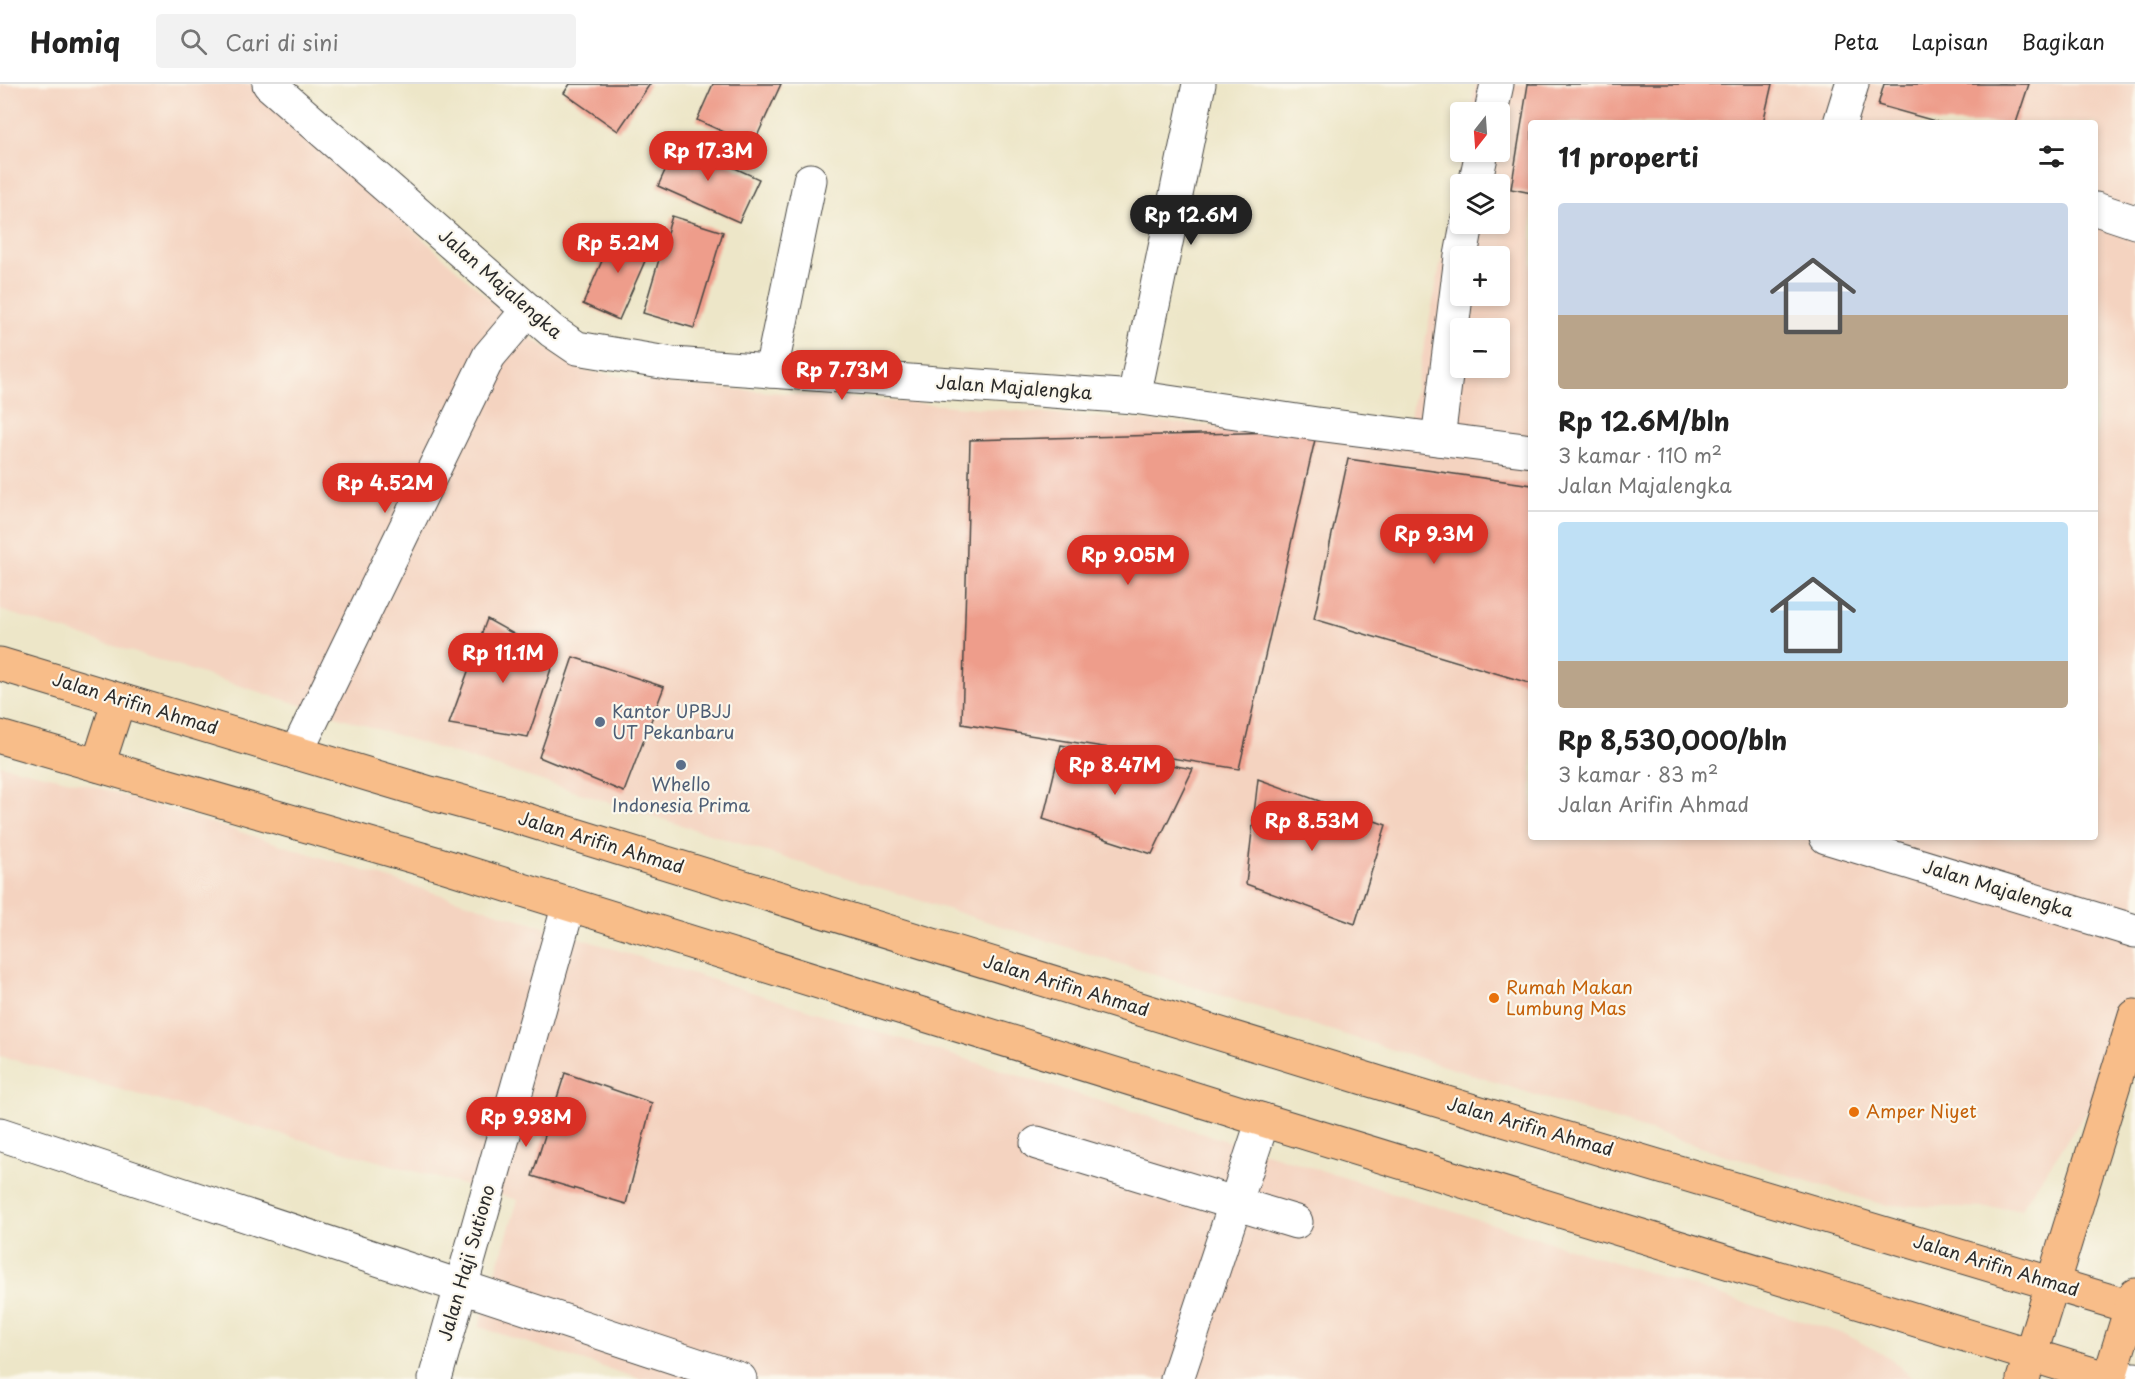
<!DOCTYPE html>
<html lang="id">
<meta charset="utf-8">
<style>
body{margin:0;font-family:"Playpen Sans",sans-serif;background:#f2f2f2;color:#222;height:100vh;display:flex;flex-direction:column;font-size:22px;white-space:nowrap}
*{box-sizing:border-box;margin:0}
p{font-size:20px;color:#767676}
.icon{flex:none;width:33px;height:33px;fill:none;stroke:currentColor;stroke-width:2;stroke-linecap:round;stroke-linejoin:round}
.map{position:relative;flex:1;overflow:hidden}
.side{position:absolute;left:1528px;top:36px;width:570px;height:720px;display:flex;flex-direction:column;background:#fff;border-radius:6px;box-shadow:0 3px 9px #0003}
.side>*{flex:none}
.needle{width:39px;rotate:197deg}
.fabs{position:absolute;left:1450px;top:18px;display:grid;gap:12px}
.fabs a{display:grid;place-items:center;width:60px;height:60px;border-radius:6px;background:#fff;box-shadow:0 3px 9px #0003;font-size:30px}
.price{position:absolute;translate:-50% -51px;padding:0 14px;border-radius:21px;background:#d93025;color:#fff;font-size:20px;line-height:39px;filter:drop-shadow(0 2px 3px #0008)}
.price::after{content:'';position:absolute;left:50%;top:36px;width:18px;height:14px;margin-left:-9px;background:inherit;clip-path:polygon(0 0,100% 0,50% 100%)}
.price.on{background:#222;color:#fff}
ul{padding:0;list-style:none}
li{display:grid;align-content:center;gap:12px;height:318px;padding:0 30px}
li+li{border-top:2px solid #e0e0e0}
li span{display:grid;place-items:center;height:186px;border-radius:6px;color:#555}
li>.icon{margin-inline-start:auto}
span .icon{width:108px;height:108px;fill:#fffc;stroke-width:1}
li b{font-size:26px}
h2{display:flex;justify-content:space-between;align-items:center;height:72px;padding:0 30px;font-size:26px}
header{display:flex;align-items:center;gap:36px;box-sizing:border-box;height:84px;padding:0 30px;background:#fff;border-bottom:2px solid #e0e0e0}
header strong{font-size:28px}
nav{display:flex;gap:33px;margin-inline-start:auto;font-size:21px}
.search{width:420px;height:54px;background:#f2f2f2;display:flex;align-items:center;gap:15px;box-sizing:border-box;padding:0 21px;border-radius:6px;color:#767676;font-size:22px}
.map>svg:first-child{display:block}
.built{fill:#f4d3c0;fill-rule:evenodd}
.building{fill:#ee9d8b}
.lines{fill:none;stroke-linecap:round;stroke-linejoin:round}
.minor-casing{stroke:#484743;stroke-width:35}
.major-casing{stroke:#484743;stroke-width:35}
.minor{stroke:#fff;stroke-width:33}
.major{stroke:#f8bd89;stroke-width:33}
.service-dot{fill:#5c6f8a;stroke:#fbf7ec;stroke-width:2}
.food-dot{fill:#e8710a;stroke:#fbf7ec;stroke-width:2}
.labels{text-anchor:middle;stroke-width:4.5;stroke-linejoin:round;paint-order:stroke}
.street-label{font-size:18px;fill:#2b2b2b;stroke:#fbf7ec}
.service-label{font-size:18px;fill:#4e5e75;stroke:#fbf7ec;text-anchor:start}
.food-label{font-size:18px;fill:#c56008;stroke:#fbf7ec;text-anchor:start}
</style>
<header>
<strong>Homiq</strong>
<div class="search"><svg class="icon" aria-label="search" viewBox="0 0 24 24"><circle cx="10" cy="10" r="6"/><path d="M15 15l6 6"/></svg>Cari di sini</div>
<nav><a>Peta</a><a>Lapisan</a><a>Bagikan</a></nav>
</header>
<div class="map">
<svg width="2135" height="1295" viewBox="0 0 2135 1295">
<rect width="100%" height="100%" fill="#fbf7ec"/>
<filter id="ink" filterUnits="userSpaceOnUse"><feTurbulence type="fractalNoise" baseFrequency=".0167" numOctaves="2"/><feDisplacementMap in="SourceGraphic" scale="12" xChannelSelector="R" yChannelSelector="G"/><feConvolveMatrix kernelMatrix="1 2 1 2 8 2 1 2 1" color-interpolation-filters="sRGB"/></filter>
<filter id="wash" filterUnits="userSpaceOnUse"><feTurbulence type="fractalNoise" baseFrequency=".008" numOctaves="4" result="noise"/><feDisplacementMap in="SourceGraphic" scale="24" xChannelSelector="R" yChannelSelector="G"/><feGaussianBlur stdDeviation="1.35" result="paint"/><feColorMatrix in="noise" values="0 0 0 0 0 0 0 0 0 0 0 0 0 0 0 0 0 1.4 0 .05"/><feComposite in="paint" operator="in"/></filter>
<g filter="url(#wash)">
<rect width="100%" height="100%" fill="#ede6c8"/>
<!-- built -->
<g class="built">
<path d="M0,0H253L534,256L583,286L669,300L1405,357L1463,68H1500V28H1471L1476,0H2135V902L2103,1003L2021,1125L1884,1121L0,526ZM1532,39H2096V753H1532ZM1461,100H1500V140H1461ZM1461,172H1500V212H1461ZM1461,244H1500V284H1461Z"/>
<polygon points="0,681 93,702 1847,1251 1890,1274 1913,1295 640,1295 479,1243 518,1116 0,972"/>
</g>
<g id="blocks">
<!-- building -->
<g class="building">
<polygon points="570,0 650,0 618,47 564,9"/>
<polygon points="713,0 781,0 753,61 697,36"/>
<polygon points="1528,0 1772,0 1763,39 1532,39 1532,109 1511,105"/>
<polygon points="1884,0 2029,0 2016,39 1942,39 1878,21"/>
<polygon points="678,58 759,95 739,138 658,102"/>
<polygon points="672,132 723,148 694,244 643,229"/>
<polygon points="616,145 652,161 619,236 583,220"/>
<polygon points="1317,347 1239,685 962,640 970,356"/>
<polygon points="1348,375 1532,401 1532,600 1314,535"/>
<polygon points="487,535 555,573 528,653 449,640"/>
<polygon points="573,573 664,603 624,708 539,673"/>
<polygon points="1061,661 1193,685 1152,770 1043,735"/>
<polygon points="1258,695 1386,741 1355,840 1246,800"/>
<polygon points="565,989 652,1019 626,1120 532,1092"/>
</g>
</g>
</g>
<g filter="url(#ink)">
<use href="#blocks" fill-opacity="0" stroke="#484743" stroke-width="1.5"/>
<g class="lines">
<!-- minor casing -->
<g class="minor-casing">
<g id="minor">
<polyline points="269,0 552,247 577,264 673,280 1134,313 1317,340 1532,367"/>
<polyline points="1491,28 1497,0"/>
<polyline points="1840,39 1852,0"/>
<polyline points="1475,100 1482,68"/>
<polyline points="2096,125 2135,138"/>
<polyline points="1461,172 1467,140"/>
<polyline points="771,287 810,96"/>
<polyline points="1134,313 1199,0"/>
<polyline points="1438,355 1461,173"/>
<polyline points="296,669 489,272 528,226"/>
<polyline points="1826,753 2135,847"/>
<polyline points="0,1050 740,1295"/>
<polyline points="1037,1059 1296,1138"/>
<polyline points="435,1295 569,820"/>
<polyline points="1177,1295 1263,1036"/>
<polyline points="2109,1295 2135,1295"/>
</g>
</g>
<!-- major casing -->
<g class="major-casing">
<g id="major">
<polyline points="0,580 430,709 514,732 1383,1000 2131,1223"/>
<polyline points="0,653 439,780 1263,1036 2109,1295"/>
<polyline points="98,681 119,616"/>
<polyline points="2023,1295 2135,932"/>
<polyline points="2109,1295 2135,1211"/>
</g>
</g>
<!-- minor -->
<use href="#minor" class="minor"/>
<!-- major -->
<use href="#major" class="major"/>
</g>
</g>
<!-- markers -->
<g class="service-dot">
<circle cx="600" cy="638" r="6"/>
<circle cx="681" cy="681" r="6"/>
</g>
<g class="food-dot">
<circle cx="1494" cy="914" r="6"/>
<circle cx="1854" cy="1028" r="6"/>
</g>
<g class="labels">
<!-- street labels -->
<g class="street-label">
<text transform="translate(500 200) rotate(41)" y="6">Jalan Majalengka</text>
<text transform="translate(1014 304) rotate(4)" y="6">Jalan Majalengka</text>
<text transform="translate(135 620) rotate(17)" y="6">Jalan Arifin Ahmad</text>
<text transform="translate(601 759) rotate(17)" y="6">Jalan Arifin Ahmad</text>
<text transform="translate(1998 805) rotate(17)" y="6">Jalan Majalengka</text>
<text transform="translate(1066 902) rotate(17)" y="6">Jalan Arifin Ahmad</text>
<text transform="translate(1530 1043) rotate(16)" y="6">Jalan Arifin Ahmad</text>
<text transform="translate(467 1179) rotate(-74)" y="6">Jalan Haji Sutiono</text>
<text transform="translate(1996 1182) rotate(17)" y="6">Jalan Arifin Ahmad</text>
</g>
<!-- service labels -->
<g class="service-label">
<text x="612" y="634">Kantor UPBJJ<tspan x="612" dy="21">UT Pekanbaru</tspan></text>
<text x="681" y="707" text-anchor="middle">Whello<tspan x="681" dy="21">Indonesia Prima</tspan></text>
</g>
<!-- food labels -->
<g class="food-label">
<text x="1506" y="910">Rumah Makan<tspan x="1506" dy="21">Lumbung Mas</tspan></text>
<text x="1866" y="1034">Amper Niyet</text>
</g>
</g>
</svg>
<div class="fabs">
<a><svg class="needle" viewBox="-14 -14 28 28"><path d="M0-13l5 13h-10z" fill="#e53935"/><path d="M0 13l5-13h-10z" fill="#767676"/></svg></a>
<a><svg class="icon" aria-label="layers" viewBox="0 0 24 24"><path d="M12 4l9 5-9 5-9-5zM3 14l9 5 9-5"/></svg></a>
<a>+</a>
<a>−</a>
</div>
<b class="price" style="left:708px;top:98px">Rp 17.3M</b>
<b class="price on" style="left:1191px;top:162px">Rp 12.6M</b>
<b class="price" style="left:618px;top:190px">Rp 5.2M</b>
<b class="price" style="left:842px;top:317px">Rp 7.73M</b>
<b class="price" style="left:385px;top:430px">Rp 4.52M</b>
<b class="price" style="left:1434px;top:481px">Rp 9.3M</b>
<b class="price" style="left:1128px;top:502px">Rp 9.05M</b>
<b class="price" style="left:503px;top:600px">Rp 11.1M</b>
<b class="price" style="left:1115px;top:712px">Rp 8.47M</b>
<b class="price" style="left:1312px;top:768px">Rp 8.53M</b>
<b class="price" style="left:526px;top:1064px">Rp 9.98M</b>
<section class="side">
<h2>11 properti<svg class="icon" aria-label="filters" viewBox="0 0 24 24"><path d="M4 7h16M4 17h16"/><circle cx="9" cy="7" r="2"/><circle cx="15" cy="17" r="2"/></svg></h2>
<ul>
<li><span style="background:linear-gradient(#c9d6e8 60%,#b9a48a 0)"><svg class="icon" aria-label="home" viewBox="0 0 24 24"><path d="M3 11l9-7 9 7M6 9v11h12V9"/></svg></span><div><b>Rp 12.6M/bln</b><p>3 kamar · 110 m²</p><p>Jalan Majalengka</p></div></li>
<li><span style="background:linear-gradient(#bfe0f5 75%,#b9a48a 0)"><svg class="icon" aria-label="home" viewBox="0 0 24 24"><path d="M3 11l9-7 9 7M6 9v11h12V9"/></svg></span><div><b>Rp 8,530,000/bln</b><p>3 kamar · 83 m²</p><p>Jalan Arifin Ahmad</p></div></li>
</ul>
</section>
</div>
